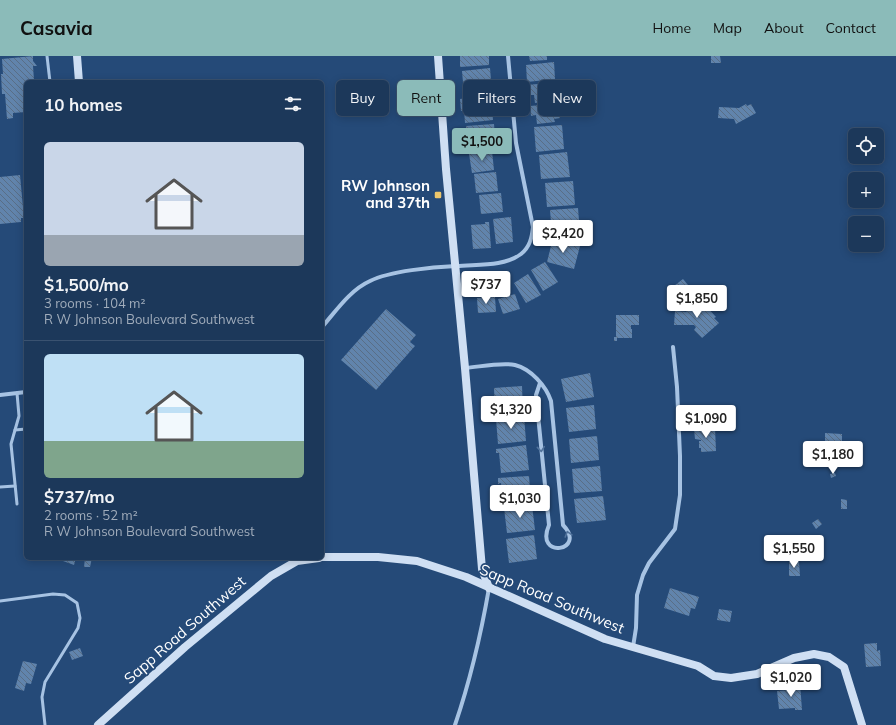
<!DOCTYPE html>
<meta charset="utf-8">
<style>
body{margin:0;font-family:Mulish,sans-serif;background:#253f60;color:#f1f3f6;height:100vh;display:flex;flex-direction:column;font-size:15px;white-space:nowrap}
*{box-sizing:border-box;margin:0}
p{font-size:13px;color:#a0acbb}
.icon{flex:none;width:22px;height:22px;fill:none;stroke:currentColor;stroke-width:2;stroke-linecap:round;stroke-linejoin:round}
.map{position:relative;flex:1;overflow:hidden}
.side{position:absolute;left:24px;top:24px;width:300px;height:480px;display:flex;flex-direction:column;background:#1c385a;border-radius:6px;box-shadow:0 2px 10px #0003,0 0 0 1px #3a5270}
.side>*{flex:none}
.top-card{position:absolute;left:336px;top:24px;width:380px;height:36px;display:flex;gap:8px}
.buttons{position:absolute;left:848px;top:72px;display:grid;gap:8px}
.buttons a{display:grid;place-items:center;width:36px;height:36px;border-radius:6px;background:#1c385a;box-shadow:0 2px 10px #0003,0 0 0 1px #3a5270;font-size:20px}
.price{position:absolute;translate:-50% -34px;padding:0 9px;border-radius:4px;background:#fff;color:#222;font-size:13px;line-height:26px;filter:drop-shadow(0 1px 2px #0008)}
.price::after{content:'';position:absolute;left:50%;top:24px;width:12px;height:9px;margin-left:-6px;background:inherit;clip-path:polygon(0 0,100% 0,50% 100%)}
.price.selected{background:#8bbbb9;color:#111}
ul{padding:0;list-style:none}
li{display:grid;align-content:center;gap:8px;height:212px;padding:0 20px}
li+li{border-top:1px solid #3a5270}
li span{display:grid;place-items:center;height:124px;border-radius:6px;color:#555}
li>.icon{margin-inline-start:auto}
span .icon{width:72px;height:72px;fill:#fffc;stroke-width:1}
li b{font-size:17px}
h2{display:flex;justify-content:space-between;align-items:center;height:48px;padding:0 20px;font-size:17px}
.tag{padding:0 14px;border-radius:6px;background:#1c385a;box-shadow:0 2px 10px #0003,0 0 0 1px #3a5270;font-size:14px;line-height:36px}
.tag.selected{background:#8bbbb9;color:#111}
header{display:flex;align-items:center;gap:24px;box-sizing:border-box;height:56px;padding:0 20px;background:#8bbbb9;color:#111}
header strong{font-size:19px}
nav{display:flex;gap:22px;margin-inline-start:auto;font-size:14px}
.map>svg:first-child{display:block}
.building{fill:url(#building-back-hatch)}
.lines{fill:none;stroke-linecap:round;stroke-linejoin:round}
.lane{stroke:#a7c3e3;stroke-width:3}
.street{stroke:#a7c3e3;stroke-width:4}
.secondary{stroke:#cfdff3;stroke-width:8}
.oneway{stroke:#52749d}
.poi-dot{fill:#ecc66c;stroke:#254a78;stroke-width:1.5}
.labels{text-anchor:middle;stroke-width:3.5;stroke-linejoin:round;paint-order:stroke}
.poi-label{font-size:15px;font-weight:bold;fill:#fff;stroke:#254a78;text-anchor:end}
.street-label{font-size:15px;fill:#fff;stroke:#254a78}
</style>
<header>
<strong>Casavia</strong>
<nav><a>Home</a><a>Map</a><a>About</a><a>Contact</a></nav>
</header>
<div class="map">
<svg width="896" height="669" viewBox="0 0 896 669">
<defs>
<pattern id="building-back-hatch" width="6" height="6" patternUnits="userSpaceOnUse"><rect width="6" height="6" fill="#6184ac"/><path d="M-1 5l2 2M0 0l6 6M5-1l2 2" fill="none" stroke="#596e86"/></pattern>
</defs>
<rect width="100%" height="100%" fill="#254a78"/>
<!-- building -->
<g class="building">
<polygon points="33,0 33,5 37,10 33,10 34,24 36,26 26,26 26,56 13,57 13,62 7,63 5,38 2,38 1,18 3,18 2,3"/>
<polygon points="460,0 489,0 489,9 460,11"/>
<polygon points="529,0 547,0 547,4 530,5"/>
<polygon points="711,0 720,0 721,7 711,7"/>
<polygon points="554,6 555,23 527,26 526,9"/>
<polygon points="490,12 492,36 464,38 462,15"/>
<polygon points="550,27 551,30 556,29 558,42 553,42 553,45 535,47 534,39 527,39 526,29"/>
<polygon points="491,39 493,64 465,67 464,54 461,55 460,43"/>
<polygon points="553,48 554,51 559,50 560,62 554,63 555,66 537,68 536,59 531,60 530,50"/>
<polygon points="746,48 747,50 751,48 756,57 736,68 734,63 718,62 719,51 739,52"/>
<polygon points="494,68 496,92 468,94 466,70"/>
<polygon points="562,69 564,93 536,96 534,71"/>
<polygon points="492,95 494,114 472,117 469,98"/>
<polygon points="567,96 570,121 541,123 539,99"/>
<polygon points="496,116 498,135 476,137 474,118"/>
<polygon points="20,119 24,162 21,162 21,166 0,168 0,121"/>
<polygon points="573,125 575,149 547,151 545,127"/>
<polygon points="501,137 503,156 481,158 479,139"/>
<polygon points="578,152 580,177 552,179 550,154"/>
<polygon points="511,161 513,186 496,188 493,163"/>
<polygon points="485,166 489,166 491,192 473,193 471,169 485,168"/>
<polygon points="553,182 580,190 574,213 547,206"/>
<polygon points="545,206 558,226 543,235 531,214"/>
<polygon points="528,218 541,239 526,247 514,227"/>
<polygon points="683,223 693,235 680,245 670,233"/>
<polygon points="515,238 520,253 503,258 498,243"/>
<polygon points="495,241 496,256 478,257 477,242"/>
<polygon points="698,245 702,251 700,252 702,254 706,250 716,261 714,262 719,267 702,282 694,274 696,271 694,269 674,269 675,255 686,256"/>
<polygon points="386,253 416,279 410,286 415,290 376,334 341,304"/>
<polygon points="616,259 639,259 639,269 631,269 631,273 632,273 632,282 617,282 617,285 614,285 614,281 616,281"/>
<polygon points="590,317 594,341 566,346 561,323"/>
<polygon points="522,330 523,355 495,356 494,332"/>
<polygon points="594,349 596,373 569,376 566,352"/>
<polygon points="524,360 526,385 498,388 496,363"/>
<polygon points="715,372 716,395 701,396 701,392 699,392 699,385 701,385 701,384 695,383 694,373"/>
<polygon points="825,377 842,378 842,389 830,389 830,386 825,386"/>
<polygon points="597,380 599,404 571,407 569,383"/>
<polygon points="526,389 529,414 501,417 499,397 496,397 496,393"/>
<polygon points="823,392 840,392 841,395 824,395"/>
<polygon points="600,410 602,435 574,437 572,413"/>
<polygon points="835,417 836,420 831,422 830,418"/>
<polygon points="529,420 531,445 501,446 501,440 502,440 501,427 498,428 498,422"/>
<polygon points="603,440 606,464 577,467 574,443"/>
<polygon points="841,443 847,444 847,453 841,453"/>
<polygon points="532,449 535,474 507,477 504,452"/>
<polygon points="818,463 822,468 816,473 812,467"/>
<polygon points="534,479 537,503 509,507 506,483"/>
<polygon points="769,480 779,480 779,484 783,484 783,501 769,501"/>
<polygon points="60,502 76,502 74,509 63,505 64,503"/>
<polygon points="85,502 92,502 90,511 84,511"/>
<polygon points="789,506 799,506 800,520 789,520"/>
<polygon points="670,532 699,541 695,553 691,552 689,560 664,552"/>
<polygon points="719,553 732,555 730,566 717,564"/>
<polygon points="877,587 877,595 880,594 881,610 866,611 864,588"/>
<polygon points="80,592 83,600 72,604 69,596"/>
<polygon points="23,605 37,608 31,628 26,627 24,635 15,632"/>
<polygon points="800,627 802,654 795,654 795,652 779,653 777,635 790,634 789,628"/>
</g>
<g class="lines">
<!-- lane -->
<g class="lane">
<polyline points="47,0 50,26"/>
<polyline points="15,374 26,373"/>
<polyline points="0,431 15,430"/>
<polyline points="17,448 11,388 19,360 17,337"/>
<polyline points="0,545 53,538 65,539 77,547 80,562 78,572 45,626 42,641 45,669"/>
</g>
<!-- street -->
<g class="street">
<path d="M322,271C336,255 350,234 370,225C390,215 433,211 456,210C477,208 504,211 521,198C530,191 532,181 533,171L516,87L508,0"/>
<path d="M465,312C479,311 501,306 515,309C531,313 546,330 551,345L563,469C588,495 534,504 549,469L536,339L540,327"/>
<polyline points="0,339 26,336"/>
<polyline points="633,591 636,572 637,539 643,519 649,507 675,473 680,439 680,400 677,331 673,291"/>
<path d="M455,669C470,625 481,578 489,532"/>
</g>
<!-- secondary -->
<g class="secondary">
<polyline points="77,0 79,26"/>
<polyline points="438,0 446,113 465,312 482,513 489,532"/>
<polyline points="322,501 378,501 417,505 466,521 605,583 698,610 714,620 731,622 757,618 794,602 814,598 829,601 844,611 862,669"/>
<polyline points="98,669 185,591 271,520 297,505 319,502"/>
</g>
</g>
<!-- one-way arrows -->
<defs><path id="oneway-chevron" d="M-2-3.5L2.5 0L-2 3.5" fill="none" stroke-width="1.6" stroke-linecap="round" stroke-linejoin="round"/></defs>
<g class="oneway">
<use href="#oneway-chevron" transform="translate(541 393) rotate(84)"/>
<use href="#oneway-chevron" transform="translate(568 478) rotate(-107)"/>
</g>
<!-- markers -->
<rect class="poi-dot" x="434" y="135" width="8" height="8" rx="2"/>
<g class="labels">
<!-- poi labels -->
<g class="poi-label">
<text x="430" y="135">RW Johnson<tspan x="430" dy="17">and 37th</tspan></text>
</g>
<!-- street labels -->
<g class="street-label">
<text transform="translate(552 543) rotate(23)" y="5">Sapp Road Southwest</text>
<text transform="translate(185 574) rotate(-41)" y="5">Sapp Road Southwest</text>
</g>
</g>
</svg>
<div class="buttons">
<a><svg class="icon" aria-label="locate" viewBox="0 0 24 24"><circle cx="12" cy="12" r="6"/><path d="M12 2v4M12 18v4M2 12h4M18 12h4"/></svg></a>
<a>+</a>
<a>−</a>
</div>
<b class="price selected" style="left:482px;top:106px">$1,500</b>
<b class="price" style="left:563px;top:198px">$2,420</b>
<b class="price" style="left:486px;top:249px">$737</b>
<b class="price" style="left:697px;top:263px">$1,850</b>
<b class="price" style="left:511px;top:374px">$1,320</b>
<b class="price" style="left:706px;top:383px">$1,090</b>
<b class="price" style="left:833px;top:419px">$1,180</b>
<b class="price" style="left:520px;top:463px">$1,030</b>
<b class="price" style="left:794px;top:513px">$1,550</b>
<b class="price" style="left:791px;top:642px">$1,020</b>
<div class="top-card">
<a class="tag">Buy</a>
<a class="tag selected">Rent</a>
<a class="tag">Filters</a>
<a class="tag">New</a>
</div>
<section class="side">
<h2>10 homes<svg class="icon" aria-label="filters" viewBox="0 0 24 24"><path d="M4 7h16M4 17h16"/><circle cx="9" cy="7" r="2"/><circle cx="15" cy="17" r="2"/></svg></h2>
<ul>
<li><span style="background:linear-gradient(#c9d6e8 75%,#9aa5b1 0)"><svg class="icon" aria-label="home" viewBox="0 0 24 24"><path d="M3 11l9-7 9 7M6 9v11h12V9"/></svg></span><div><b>$1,500/mo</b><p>3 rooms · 104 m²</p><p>R W Johnson Boulevard Southwest</p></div></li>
<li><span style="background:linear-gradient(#bfe0f5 70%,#7fa58c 0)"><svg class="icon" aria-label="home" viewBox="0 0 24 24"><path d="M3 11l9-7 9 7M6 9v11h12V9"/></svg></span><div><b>$737/mo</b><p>2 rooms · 52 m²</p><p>R W Johnson Boulevard Southwest</p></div></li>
</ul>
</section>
</div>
